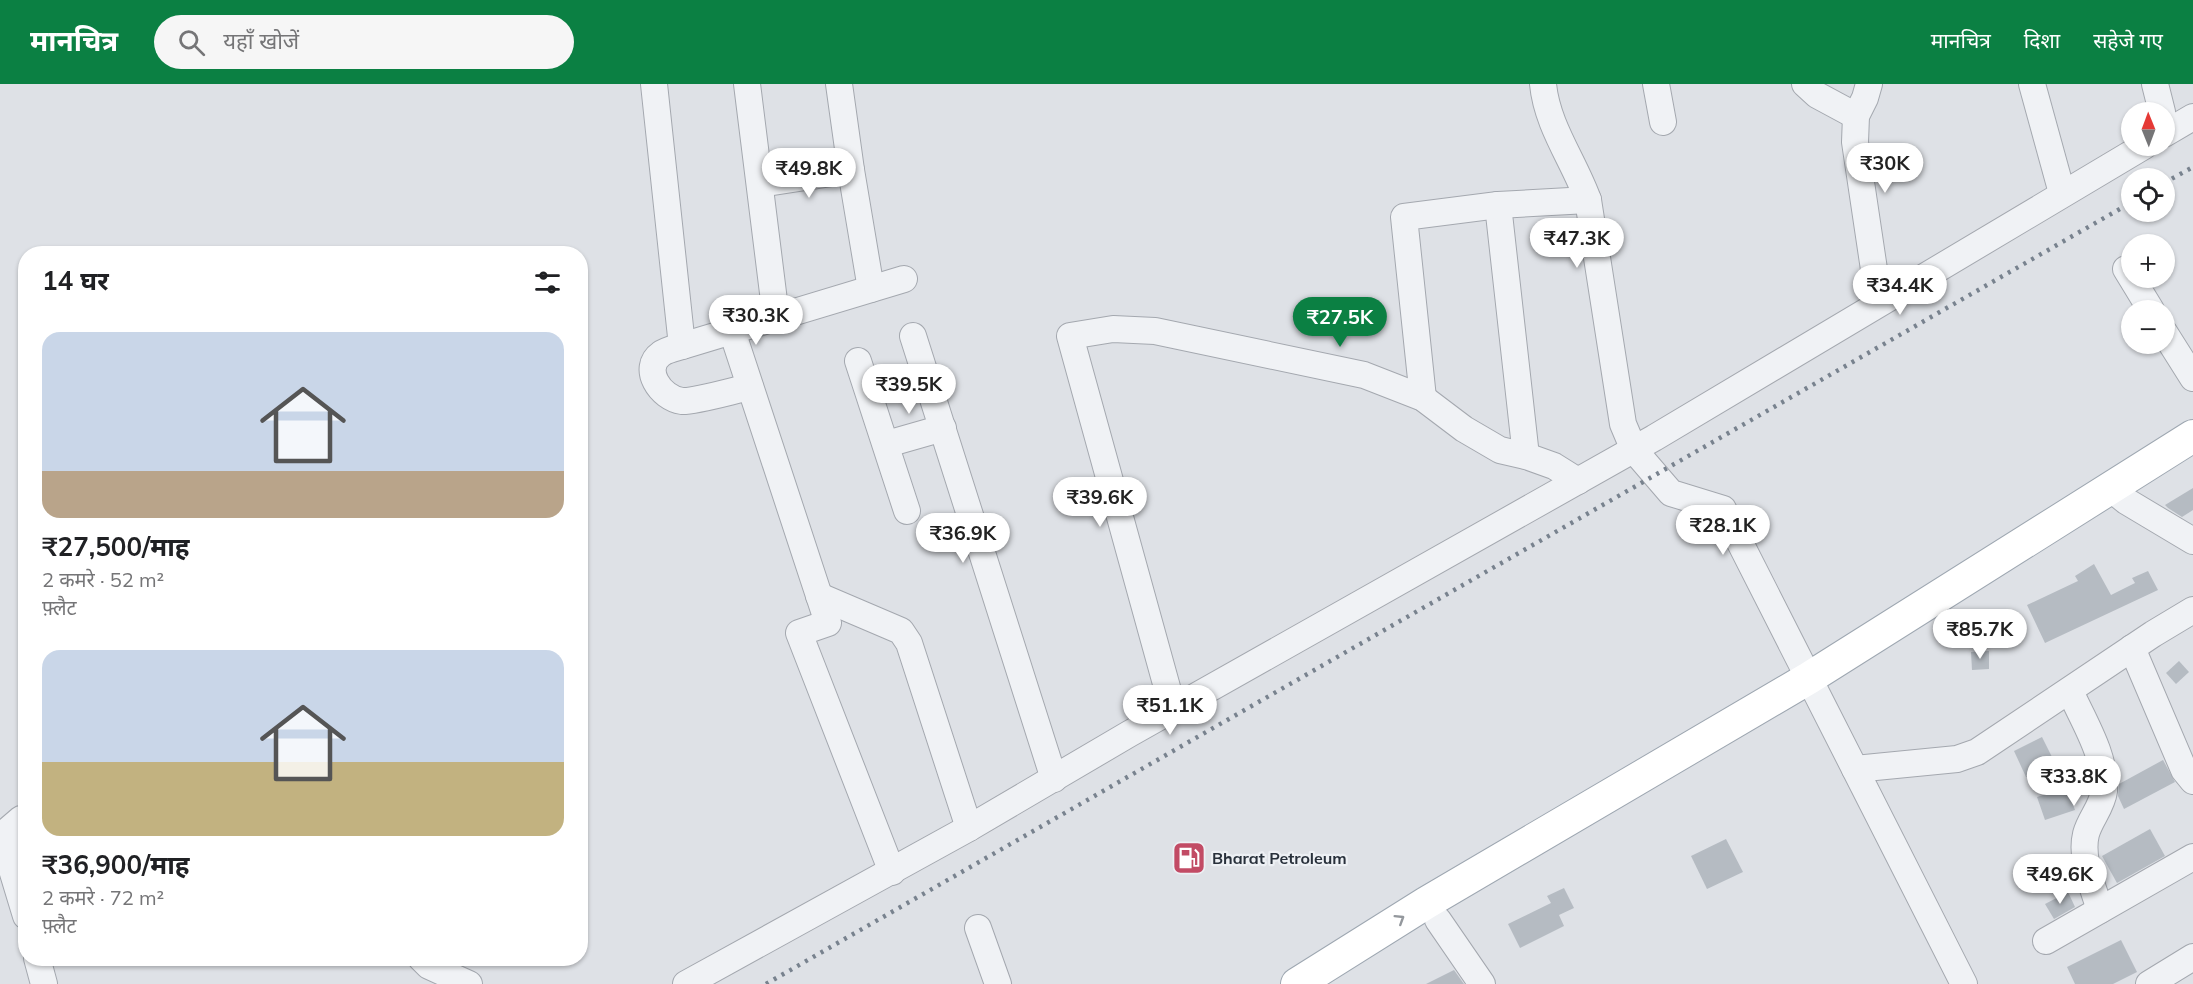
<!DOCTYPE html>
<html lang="hi">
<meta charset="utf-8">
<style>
body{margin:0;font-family:Mulish,"Noto Sans Devanagari",sans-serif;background:#f6f6f6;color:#202124;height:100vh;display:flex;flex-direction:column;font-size:22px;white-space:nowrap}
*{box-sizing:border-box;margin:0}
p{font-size:20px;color:#757577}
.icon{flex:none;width:33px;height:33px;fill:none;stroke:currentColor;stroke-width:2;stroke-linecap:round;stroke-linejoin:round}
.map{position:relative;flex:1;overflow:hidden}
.details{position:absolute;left:18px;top:162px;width:570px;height:720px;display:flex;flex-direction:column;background:#fff;border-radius:24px;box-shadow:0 2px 4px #0004}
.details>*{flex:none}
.needle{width:39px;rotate:359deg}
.fabs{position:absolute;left:2121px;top:18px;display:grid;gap:12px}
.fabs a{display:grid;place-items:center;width:54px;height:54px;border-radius:50%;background:#fff;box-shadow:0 2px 4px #0004;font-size:30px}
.price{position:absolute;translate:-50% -51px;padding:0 14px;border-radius:21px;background:#fff;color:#222;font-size:20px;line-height:39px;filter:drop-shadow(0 2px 3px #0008)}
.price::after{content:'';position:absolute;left:50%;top:36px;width:18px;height:14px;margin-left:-9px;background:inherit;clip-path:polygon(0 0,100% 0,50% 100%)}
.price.active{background:#0b8043;color:#fff}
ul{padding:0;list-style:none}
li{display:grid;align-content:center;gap:12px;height:318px;padding:0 24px}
li span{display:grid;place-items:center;height:186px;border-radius:18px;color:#555}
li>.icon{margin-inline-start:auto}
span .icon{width:108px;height:108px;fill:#fffc;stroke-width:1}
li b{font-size:26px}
h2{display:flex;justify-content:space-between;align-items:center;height:72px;padding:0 24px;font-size:26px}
header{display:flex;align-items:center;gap:36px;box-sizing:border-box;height:84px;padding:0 30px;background:#0b8043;color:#fff}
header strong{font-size:28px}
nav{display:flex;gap:33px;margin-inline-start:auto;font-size:21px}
.search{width:420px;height:54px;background:#f6f6f6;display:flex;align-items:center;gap:15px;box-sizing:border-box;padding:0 21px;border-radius:33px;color:#757577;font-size:22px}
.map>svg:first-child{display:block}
.building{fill:#b5bbc2}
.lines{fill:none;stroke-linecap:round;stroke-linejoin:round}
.minor-casing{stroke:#a4a8af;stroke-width:28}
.major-casing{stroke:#9ea7b1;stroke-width:34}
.minor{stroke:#f0f2f5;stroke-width:26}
.major{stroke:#fff;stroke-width:32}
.rail{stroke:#78828e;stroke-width:4.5;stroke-dasharray:3 6;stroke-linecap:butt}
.oneway{stroke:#94989d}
.labels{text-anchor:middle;stroke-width:4.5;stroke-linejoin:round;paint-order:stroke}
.poi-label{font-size:16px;font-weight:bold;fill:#28303b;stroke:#edf0f4;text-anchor:start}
</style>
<header>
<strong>मानचित्र</strong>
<div class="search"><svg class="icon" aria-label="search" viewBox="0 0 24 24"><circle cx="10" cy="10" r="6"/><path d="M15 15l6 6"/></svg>यहाँ खोजें</div>
<nav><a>मानचित्र</a><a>दिशा</a><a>सहेजे गए</a></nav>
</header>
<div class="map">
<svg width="2193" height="900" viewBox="0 0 2193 900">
<rect width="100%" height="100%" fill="#dee1e6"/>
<!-- building -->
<g class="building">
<polygon points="2193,404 2193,426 2182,433 2168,424 2165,421"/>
<polygon points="2094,480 2111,511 2135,499 2132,494 2148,487 2158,506 2045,559 2027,521 2078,497 2075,492"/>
<polygon points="1989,567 1989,585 1972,586 1971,568"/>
<polygon points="2179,577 2189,588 2176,600 2166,589"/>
<polygon points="2042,653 2055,679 2026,693 2014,667"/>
<polygon points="2163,676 2175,698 2124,725 2118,712 2119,700"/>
<polygon points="2067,703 2075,726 2045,736 2037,713"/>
<polygon points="2150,745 2165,772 2117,799 2102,772"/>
<polygon points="1726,755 1743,788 1707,805 1691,772"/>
<polygon points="1564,804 1574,824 1559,831 1564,842 1520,864 1508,840 1551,819 1547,812"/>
<polygon points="2068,808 2075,823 2054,835 2045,820"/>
<polygon points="2121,856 2137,888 2113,900 2075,900 2067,883"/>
<polygon points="1454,886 1464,900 1426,900"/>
</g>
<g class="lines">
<!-- minor casing -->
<g class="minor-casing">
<g id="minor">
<polyline points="654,0 682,262"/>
<polyline points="747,0 776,233"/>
<polyline points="839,0 851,86 871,205"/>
<path d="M1543,0C1547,42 1574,77 1588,116L1623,340L1634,366L1671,409L1723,425L1964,900"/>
<polyline points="1656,0 1663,38"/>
<polyline points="1805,0 1817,11 1856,32"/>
<polyline points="1869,0 1865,14 1856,32 1855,58 1879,219"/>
<polyline points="2032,0 2062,109"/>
<polyline points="2155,0 2162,28"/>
<polyline points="2164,50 2193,33"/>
<polyline points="760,100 851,86"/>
<polyline points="1498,121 1526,372"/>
<polyline points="2126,185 2151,226"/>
<polyline points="732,247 828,539 799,549 892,788"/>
<polyline points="2164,248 2193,294"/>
<polyline points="913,252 1054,695"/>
<polyline points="858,277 907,427"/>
<path d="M750,303C735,306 694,318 682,317C660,314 641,284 661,270C666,266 676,264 682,262L904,195"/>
<polyline points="1423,314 1404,133 1498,121 1588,116"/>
<polyline points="887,360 943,344"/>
<polyline points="2109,403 2126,417 2193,457"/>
<polyline points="819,512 901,547 909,559 969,744"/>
<polyline points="2132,564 2184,686 2193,697"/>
<path d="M2070,607C2084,638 2106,672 2104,707C2102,723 2090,735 2086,750C2080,774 2093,803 2100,826"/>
<polyline points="1173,625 1070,252 1113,245 1155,247 1364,291 1423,314 1464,345 1500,366 1526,372 1554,382 1578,397"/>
<polyline points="1855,685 1957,675 1977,668 2153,550 2193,526"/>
<polyline points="26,735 21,735 7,747 6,766 26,832"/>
<polyline points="1438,836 1482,900"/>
<polyline points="978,844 998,900"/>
<polyline points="2046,857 2193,773"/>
<polyline points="37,874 44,900"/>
<polyline points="421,874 429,882 469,900"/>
<polyline points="686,900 969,744 1129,650 1654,354 2144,62"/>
<polyline points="2149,900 2193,873"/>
</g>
</g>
<!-- major casing -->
<g class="major-casing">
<polyline id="major" points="1297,900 1426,819 1809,594 2193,352"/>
</g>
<!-- minor -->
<use href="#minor" class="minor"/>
<!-- major -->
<use href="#major" class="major"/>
<!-- rail -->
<g class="rail">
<polyline points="2164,99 2193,83"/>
<polyline points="766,900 2132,118"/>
</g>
</g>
<!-- one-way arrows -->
<defs><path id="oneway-chevron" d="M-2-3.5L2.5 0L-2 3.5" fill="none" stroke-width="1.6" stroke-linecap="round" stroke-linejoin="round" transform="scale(1.5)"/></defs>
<use class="oneway" href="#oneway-chevron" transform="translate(1400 835) rotate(-32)"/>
<!-- icons -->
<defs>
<g id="fuel-square" transform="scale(1.725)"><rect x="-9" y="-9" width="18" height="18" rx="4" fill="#c24b65" stroke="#edf0f4"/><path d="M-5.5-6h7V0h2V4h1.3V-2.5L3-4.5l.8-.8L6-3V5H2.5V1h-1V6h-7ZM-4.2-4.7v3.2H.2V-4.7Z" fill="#fff"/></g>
</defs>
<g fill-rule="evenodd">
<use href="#fuel-square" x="1189" y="774"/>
</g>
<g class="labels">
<!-- poi labels -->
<g class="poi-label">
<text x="1212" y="780">Bharat Petroleum</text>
</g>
</g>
</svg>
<div class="fabs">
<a><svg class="needle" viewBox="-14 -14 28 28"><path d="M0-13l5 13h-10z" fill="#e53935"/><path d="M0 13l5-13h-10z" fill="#757577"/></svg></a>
<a><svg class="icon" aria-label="locate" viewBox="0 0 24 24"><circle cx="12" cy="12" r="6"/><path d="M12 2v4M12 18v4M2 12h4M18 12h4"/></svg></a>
<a>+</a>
<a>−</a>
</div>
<b class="price" style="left:1885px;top:110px">₹30K</b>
<b class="price" style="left:809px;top:115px">₹49.8K</b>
<b class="price" style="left:1577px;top:185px">₹47.3K</b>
<b class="price" style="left:1900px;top:232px">₹34.4K</b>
<b class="price" style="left:756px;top:262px">₹30.3K</b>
<b class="price active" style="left:1340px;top:264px">₹27.5K</b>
<b class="price" style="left:909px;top:331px">₹39.5K</b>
<b class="price" style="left:1100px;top:444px">₹39.6K</b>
<b class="price" style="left:1723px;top:472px">₹28.1K</b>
<b class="price" style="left:963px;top:480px">₹36.9K</b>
<b class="price" style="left:1980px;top:576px">₹85.7K</b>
<b class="price" style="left:1170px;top:652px">₹51.1K</b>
<b class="price" style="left:2074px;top:723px">₹33.8K</b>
<b class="price" style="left:2060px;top:821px">₹49.6K</b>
<section class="details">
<h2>14 घर<svg class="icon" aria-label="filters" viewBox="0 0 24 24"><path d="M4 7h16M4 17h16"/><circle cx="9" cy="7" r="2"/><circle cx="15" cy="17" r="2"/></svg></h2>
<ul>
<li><span style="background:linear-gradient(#c9d6e8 75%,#b9a48a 0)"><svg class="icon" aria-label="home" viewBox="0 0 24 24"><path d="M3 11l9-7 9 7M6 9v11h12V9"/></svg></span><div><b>₹27,500/माह</b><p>2 कमरे · 52 m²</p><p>फ़्लैट</p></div></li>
<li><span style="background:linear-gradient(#c9d6e8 60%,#c2b280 0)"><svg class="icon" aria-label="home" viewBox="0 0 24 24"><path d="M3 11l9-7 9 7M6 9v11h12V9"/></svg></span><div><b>₹36,900/माह</b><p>2 कमरे · 72 m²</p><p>फ़्लैट</p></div></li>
</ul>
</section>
</div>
